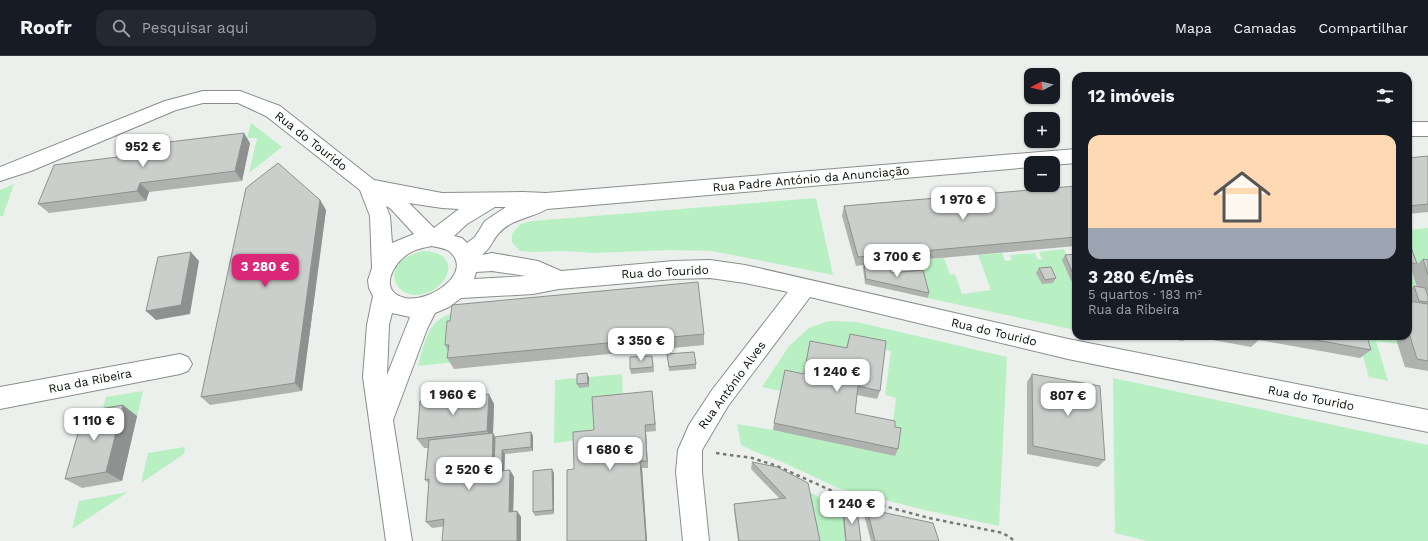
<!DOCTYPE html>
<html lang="pt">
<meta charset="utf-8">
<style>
body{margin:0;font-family:"Work Sans",sans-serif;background:#242831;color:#f1f3f6;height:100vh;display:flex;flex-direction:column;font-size:15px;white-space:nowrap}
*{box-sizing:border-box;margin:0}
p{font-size:13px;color:#9ea1a6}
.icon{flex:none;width:22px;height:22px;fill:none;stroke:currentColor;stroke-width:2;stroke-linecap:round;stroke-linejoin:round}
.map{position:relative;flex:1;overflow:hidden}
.sheet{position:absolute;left:1072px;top:16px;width:340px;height:268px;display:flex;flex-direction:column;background:#171b24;border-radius:12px;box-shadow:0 1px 3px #0004}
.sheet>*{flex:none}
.needle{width:26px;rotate:263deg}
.tools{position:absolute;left:1024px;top:12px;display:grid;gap:8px}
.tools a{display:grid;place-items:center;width:36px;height:36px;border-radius:8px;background:#171b24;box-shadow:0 1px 3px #0004;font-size:20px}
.price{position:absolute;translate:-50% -34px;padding:0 9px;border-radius:8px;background:#fff;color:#222;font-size:13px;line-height:26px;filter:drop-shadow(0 1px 2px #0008)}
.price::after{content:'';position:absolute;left:50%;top:24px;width:12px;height:9px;margin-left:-6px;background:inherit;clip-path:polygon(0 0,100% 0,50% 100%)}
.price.on{background:#db2777;color:#fff}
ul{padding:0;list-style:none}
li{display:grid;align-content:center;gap:8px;height:212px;padding:0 16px}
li+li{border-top:1px solid #363941}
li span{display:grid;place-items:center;height:124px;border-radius:12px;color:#555}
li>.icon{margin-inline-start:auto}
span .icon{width:72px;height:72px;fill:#fffc;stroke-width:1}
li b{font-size:17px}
h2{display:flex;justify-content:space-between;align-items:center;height:48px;padding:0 16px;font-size:17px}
header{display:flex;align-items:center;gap:24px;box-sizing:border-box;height:56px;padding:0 20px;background:#171b24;border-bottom:1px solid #363941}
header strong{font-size:19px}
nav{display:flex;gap:22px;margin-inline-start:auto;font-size:14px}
.search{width:280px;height:36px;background:#242831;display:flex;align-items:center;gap:10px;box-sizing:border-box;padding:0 14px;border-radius:12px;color:#9ea1a6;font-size:15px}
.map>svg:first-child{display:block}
.green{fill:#b8f0c3}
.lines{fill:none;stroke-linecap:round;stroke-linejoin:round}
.minor-casing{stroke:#8a8e8b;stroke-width:2}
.path{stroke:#777977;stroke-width:2.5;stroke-dasharray:3.5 3.5;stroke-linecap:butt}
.minor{fill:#fff;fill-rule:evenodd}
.wall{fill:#afb2af}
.shaded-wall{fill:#8e918f}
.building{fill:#cbcfcc;stroke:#8e918f}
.labels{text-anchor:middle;stroke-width:3;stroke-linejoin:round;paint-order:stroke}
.street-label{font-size:12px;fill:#0b0c0b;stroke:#fafefa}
</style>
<header>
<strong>Roofr</strong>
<div class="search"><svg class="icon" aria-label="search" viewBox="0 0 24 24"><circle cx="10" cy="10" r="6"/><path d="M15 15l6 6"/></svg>Pesquisar aqui</div>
<nav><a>Mapa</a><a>Camadas</a><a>Compartilhar</a></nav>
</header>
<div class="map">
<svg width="1428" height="485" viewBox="0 0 1428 485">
<rect width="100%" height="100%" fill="#ecf0ed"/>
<!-- green -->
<g class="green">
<polygon points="251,67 282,91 249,117 257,82 247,82"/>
<polygon points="14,128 3,160 0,160 0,134"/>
<polygon points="816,142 833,219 712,195 670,194 593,197 566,195 531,196 520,195 512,186 512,178 520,168 532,165"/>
<polygon points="1428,172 1428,214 1411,213 1419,237 1413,249 1408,248 1408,212 1411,212 1408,203 1408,174"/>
<polygon points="1064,193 1069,204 1063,205 1071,225 1076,224 1075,274 928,242 916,205 944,202 950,219 955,218 962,238 991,234 978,199 1002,197 1005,205 1012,204 1010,199 1035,197 1038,204 1042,203 1039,196"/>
<path d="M423,195C435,195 451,200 448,215C447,222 441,228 436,232C400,257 370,207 423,195Z"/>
<path d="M458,256L454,306L418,310C425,285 428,261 458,256Z"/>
<polygon points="828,265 857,266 1007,301 999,470 929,455 838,432 780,405 758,397 741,389 737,368 773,374 892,373 896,342 885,339 891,295 847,286 845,301 803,326 781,335 762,331 789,290 809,272"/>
<polygon points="1357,280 1395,280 1398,288 1376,285 1388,325 1369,321"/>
<polygon points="622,318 623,345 596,382 554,387 555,324"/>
<polygon points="1113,322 1428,389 1428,485 1147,485 1115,477"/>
<polygon points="143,335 137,360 99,366 106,341"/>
<polygon points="185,391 184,398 141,427 148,397"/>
<polygon points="806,434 842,454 845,485 816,485"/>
<polygon points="128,436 72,473 79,445"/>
</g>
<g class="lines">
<!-- minor casing -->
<g class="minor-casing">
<g id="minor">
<path d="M203,35H240L280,50L374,124L442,137L523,136L546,137L1076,93V107L1053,109V107H1031V111L547,153C532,162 513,162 499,177C492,184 492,191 482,199L492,197L538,205L561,215L674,205L710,204L745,209L1068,283L1428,354V376L1068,303L810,241L728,350L702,394V416L709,485H683L676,416L678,394L689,369L712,334L788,236L745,227L710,222L674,223L559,233L533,238L461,242L449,251L435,257L427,273L393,364L412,485H386L363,321L367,269L373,240L369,232L368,224L372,212L370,160L360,134L266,60L238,47H203L176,54L31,115L0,125V111L165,45ZM409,147L442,152L459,153L434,172ZM386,150L390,152L414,178L392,187L390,160ZM495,151H506L485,165L475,181L467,187L462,182L454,180L467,168ZM431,190C437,191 444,192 449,195C475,216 430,247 405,242C378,236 392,208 408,198C415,193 423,192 431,190ZM492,215L526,220L474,223L476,216ZM392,257L410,261L387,319L389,269Z"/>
<rect x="1408" y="66" width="20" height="14"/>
<polygon points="180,298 188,301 192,308 188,315 180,318 0,353 0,331"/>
</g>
</g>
<!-- path -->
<polyline class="path" points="716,397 752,402 777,410 839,438 929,462 1003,477 1015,485"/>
<!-- minor -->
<use href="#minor" class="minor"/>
</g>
<!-- wall -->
<g class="wall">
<polygon points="250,87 242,125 149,136 146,145 49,157 38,148"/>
<polygon points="1428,100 1428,156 1408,158 1408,102"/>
<polygon points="1076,130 1076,190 873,208 891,217 929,237 928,242 865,228 863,212 863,209 856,210 842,160 844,150"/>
<polygon points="320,144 326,154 302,335 210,349 201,341"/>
<polygon points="1408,190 1417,208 1423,203 1428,204 1428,315 1405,311 1395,280 1408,280 1408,245 1412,245 1408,235 1414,230 1417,231 1411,213 1408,212"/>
<polygon points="1076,198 1076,224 1071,225 1062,204 1065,199"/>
<polygon points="1039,212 1056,222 1053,227 1042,228 1036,217"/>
<polygon points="704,278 704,289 454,313 447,302 448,295 445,289"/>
<polygon points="850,278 880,335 877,343 857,339 855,357 895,371 898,393 895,400 773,374 774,367 846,292"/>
<polygon points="1152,280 1188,280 1183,285"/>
<polygon points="1191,280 1367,280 1371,294 1360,302 1259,284 1251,291"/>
<polygon points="667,298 696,308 696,313 669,315"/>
<polygon points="653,304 654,316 631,318 630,313"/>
<polygon points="1032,318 1105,404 1098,411 1027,398 1027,326"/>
<polygon points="589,321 589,331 579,332 577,328"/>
<polygon points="652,335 656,375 646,376 648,412 642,412 647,485 567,485 574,413 594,374"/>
<polygon points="489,338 494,348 493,377 495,381 531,376 533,380 533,395 505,398 504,415 510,414 514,421 513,456 517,455 521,461 432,472 426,466 429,428 425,424 428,392 424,392 417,383"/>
<polygon points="137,360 122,425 82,432 65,423"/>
<polygon points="752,406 777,411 820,485 738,485 734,454 734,448 780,443 751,413"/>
<polygon points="554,417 554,458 535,460 533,456"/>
<polygon points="843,450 861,485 845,485 842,454"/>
<polygon points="867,453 939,485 871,485 864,459"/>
</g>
<!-- shaded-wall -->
<g class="shaded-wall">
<polygon points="244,77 250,87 242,125 235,115"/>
<polygon points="140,127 149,136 146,145 137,135"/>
<polygon points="320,144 326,154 302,335 295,327"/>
<polygon points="191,196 199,205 190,258 156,264 146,255"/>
<polygon points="587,317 589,321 589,331 588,327"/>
<polygon points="652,335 653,342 656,375 655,368"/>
<polygon points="489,338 494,348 493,377 497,385 494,419 492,416 493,385 487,375"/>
<polygon points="123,349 137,360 122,425 106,416"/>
<polygon points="645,369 646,376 648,412 647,405"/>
<polygon points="531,376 533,380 533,395 531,391"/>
<polygon points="502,394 505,398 504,422 502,418"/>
<polygon points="640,405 642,412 647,485 646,485"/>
<polygon points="552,413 554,417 554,458 553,454"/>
<polygon points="510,414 514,421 513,462 509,456"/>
<polygon points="517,455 521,461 521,485 517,485"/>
</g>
<!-- building -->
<g class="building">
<polygon points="244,77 235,115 140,127 137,135 38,148 54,109 149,97 152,88"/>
<polygon points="1428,100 1428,148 1408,150 1408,102"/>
<polygon points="278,107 320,144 295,327 201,341 246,132"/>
<polygon points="1076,130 1076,181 858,201 844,150"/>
<polygon points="1408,190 1411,191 1417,208 1408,206"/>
<polygon points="191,196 181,249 146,255 158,201"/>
<polygon points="1076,198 1076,220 1074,220 1065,199"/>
<polygon points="1423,203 1428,204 1428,219"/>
<polygon points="864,207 889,211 891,217 923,214 929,237 866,223"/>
<polygon points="1051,211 1056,222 1045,224 1039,212"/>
<polygon points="698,226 704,278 447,302 449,289 445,289 447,265 450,265 452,249"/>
<polygon points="1414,230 1425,232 1428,240 1428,246 1419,245"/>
<polygon points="1408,245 1428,248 1428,305 1417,303 1408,274"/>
<polygon points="850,278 886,285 880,335 858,330 855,357 895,365 895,371 901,372 898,393 774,367 785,314 804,318 810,285 847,292"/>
<polygon points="1247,280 1260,280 1260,282"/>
<polygon points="1294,280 1367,280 1371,294"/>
<polygon points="694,296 696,308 669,311 667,298"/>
<polygon points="652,300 653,311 630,313 630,301"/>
<polygon points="587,317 588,327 577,328 577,318"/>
<polygon points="1032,318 1100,330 1105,404 1033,390"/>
<polygon points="652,335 655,368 645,369 647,405 640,405 646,485 567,485 567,414 574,413 573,376 594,374 592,341"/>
<polygon points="489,338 487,375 417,383 420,345"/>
<polygon points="123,349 106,416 65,423 84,356"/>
<polygon points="531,376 531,391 502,394 502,415 494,416 495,381"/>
<polygon points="493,377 492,416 510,414 509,456 517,455 517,485 442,485 444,463 426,466 429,423 425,424 429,384"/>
<polygon points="752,406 777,411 808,427 820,485 739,485 734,448 786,442"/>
<polygon points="552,413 553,454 533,456 533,415"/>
<polygon points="843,450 857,454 861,485 846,485"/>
<polygon points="867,453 933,467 939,485 875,485"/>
</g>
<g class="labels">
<!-- street labels -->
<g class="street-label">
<text transform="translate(311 85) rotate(38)" y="4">Rua do Tourido</text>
<text transform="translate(811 123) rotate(-5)" y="4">Rua Padre António da Anunciação</text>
<text transform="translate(665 216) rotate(-3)" y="4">Rua do Tourido</text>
<text transform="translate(994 276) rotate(13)" y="4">Rua do Tourido</text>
<text transform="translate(90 325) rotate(-11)" y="4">Rua da Ribeira</text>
<text transform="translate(732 329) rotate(-54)" y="4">Rua António Alves</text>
<text transform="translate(1311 342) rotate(11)" y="4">Rua do Tourido</text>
</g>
</g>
</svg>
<div class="tools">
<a><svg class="needle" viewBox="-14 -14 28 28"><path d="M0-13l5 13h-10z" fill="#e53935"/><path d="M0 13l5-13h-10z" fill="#9ea1a6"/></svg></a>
<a>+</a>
<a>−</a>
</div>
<b class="price" style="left:143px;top:112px">952 €</b>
<b class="price" style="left:963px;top:165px">1 970 €</b>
<b class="price" style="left:897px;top:222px">3 700 €</b>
<b class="price on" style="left:265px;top:232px">3 280 €</b>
<b class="price" style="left:641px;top:306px">3 350 €</b>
<b class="price" style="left:837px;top:337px">1 240 €</b>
<b class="price" style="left:453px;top:360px">1 960 €</b>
<b class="price" style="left:1068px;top:361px">807 €</b>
<b class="price" style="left:94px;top:386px">1 110 €</b>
<b class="price" style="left:610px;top:415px">1 680 €</b>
<b class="price" style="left:469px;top:435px">2 520 €</b>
<b class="price" style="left:852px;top:469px">1 240 €</b>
<section class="sheet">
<h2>12 imóveis<svg class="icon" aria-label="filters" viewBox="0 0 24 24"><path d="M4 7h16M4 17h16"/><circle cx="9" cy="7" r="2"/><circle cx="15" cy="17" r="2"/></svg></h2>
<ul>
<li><span style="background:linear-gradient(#ffd9b3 75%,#9aa5b1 0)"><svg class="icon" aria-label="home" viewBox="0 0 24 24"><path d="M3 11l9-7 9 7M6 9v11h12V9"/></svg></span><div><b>3 280 €/mês</b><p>5 quartos · 183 m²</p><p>Rua da Ribeira</p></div></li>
</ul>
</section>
</div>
